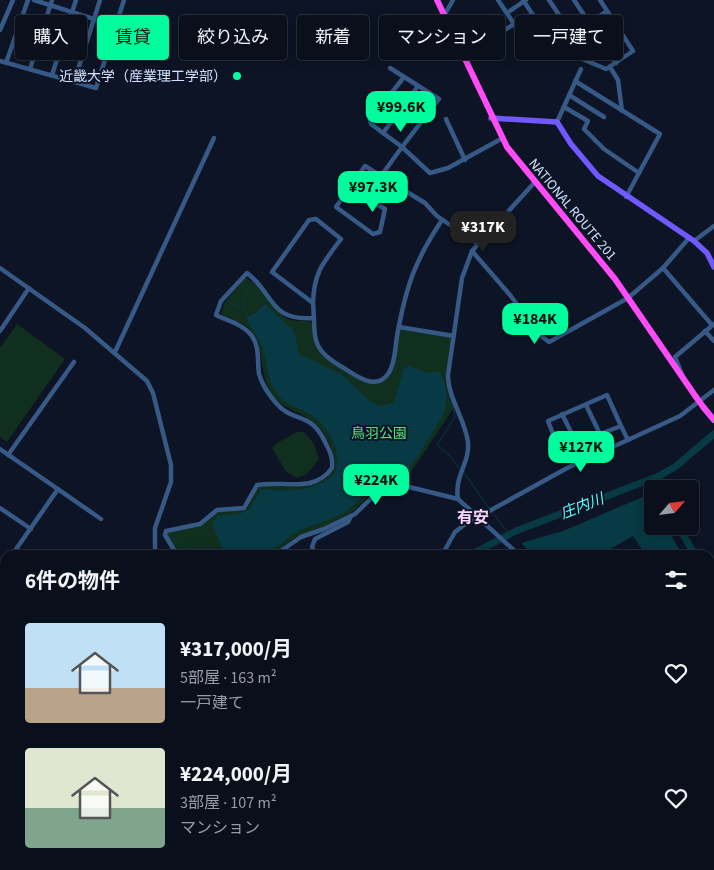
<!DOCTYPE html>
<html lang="ja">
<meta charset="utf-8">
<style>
body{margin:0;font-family:"Source Sans 3","Noto Sans JP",sans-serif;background:#131825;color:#f1f3f6;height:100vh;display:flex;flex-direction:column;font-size:19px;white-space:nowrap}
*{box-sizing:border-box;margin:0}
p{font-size:16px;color:#999ca3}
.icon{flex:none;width:28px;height:28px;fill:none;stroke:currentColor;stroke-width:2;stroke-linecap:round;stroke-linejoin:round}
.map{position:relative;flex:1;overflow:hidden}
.details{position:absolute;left:0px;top:550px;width:715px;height:320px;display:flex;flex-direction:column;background:#0a0f1c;border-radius:15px 15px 0 0;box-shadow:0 2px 12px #0003,0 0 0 1px #2a2f3b}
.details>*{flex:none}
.top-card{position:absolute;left:15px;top:15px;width:685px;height:45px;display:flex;gap:10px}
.needle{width:32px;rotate:62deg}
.tools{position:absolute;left:644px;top:480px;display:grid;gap:10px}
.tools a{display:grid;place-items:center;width:55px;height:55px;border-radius:5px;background:#0a0f1c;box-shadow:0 2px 12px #0003,0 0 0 1px #2a2f3b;font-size:25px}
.price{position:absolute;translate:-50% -42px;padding:0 11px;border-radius:10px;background:#00fc9d;color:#111;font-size:16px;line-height:32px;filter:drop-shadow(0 1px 2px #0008)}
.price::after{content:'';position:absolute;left:50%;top:30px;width:15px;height:11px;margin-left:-8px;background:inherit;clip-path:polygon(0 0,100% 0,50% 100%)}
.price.current{background:#222;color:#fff}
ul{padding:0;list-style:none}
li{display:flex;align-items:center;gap:15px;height:125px;padding:0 25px}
li span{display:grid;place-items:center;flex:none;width:140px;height:100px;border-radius:5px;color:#555}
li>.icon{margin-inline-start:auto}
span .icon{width:60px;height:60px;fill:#fffc;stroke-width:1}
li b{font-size:21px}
h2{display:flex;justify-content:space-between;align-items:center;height:60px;padding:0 25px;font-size:21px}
.tag{padding:0 18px;border-radius:5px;background:#0a0f1c;box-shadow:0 2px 12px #0003,0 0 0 1px #2a2f3b;font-size:18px;line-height:45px}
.tag.current{background:#00fc9d;color:#111}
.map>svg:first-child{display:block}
.green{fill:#102f1f}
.water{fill:#073a44}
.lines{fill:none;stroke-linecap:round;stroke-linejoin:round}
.stream{stroke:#073a44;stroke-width:1}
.river{stroke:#073a44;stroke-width:7}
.minor{stroke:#365986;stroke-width:4.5}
.major{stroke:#7158ff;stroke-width:5.5}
.highway{stroke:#ff4cf7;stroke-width:6}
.highway-bridge{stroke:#ff4cf7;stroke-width:6}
.poi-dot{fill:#00fc9d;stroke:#0d1425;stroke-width:2}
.labels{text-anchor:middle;stroke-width:4;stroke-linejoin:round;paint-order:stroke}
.poi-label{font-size:14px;fill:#d1e2ff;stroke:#0d1425;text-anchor:end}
.street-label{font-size:14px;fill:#d1e2ff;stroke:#0d1425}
.park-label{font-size:14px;fill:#56e67d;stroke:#0d1425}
.water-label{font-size:15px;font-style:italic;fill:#5ffffd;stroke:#0d1425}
.quarter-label{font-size:16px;font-weight:bold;fill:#fad3ff;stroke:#0d1425}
</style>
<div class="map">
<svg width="714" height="870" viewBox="0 0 714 870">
<rect width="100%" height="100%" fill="#0d1425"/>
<!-- green -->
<g class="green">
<path d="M245,278C261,283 271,308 286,318C294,323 302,319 310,322C316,329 312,340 317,348C326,364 372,389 388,378L400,330L450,336L452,339L447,373L455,406L403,484L382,483L352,512L330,524L293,539L275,553L268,555H180L167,536L169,532L198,527L219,511L247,508L256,490L260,486C285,485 320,494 335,467C333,444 323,425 302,415C291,409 281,406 273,396C258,375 266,346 249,328C241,321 230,319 221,314L224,303Z"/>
<polygon points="17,324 65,359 7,442 0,437 0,348"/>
<polygon points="297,432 304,432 314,444 319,459 307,474 297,478 286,472 272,448 277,443"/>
<rect x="0" y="615" width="5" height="102"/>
<polygon points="714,817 714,870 651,870 654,865 710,865 710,822"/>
</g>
<!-- water -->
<g class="water">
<path d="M265,304L294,331L299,354L341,374L371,402L380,406L394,403L404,368L409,366L428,373L439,371C447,384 449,402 443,416L403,479L396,480L388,478L376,484H364L360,488V498C344,520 314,522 293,534C286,538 281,546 274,548C260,554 240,555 225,555L212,523L218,516L238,514L249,510L261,490C290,490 309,494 334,475C344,454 329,426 311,415C300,408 286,406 278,395C265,376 269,369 263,349C259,337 251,329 246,318L257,312Z"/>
<polygon points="652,493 652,526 667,526 677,546 685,555 646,555 633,536 600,555 532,555 521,543 563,531"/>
</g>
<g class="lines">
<!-- stream -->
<g class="stream">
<polyline points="248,289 251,283"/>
<polyline points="228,302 243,310"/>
<polyline points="245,311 244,297 247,291"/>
<polyline points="247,314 249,317"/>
<polyline points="448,402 454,410 455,417 437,445 449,455 461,470"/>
<polyline points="464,473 489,508"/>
<polyline points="492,512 509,534"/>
<polyline points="168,535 178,544"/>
<polyline points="181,546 195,551 217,550"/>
<polyline points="0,829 5,828"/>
</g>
<!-- river -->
<g class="river">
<polyline points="659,476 663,489"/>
<polyline points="678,526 695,555"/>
<polyline points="470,555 516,531 659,476 675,467 714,434"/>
<polyline points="710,579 714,585"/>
<polyline points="271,870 276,865"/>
</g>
<!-- minor -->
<g class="minor">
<polyline points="34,0 116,26"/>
<polyline points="498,0 537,58 607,11"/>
<polyline points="523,0 554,47 606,69 633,51 600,0"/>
<polyline points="549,0 590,61"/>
<polyline points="574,0 616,63"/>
<polyline points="507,13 526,0"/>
<polyline points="445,14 453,0"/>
<polyline points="0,30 13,0"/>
<polyline points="464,56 514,24"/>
<polyline points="0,61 96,88 124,0"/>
<polyline points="6,63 28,0"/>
<polyline points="610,67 618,80 622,111"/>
<polyline points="390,68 439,99 402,147 371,124 370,120 404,77"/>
<polyline points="30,69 52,0"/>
<polyline points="52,75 76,0"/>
<polyline points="575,81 660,134 626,197"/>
<polyline points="74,82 100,0"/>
<polyline points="569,95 604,117"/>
<polyline points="564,107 588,121 584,129 604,149 639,173"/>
<polyline points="446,119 465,160"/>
<polyline points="557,122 581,69"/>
<polyline points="383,133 418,86"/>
<polygon points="365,166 381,176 367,194 367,198 385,209 380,232 373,234 336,207"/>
<path d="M316,219L341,239C323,263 314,272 313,303L272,272L309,220Z"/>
<polyline points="694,241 714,226"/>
<polyline points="478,244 437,216 425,203 381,176 402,147 430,173 448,168 501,139"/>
<polyline points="472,251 510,295 541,336 549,342 628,298 663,268 689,238"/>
<polyline points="0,268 85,328 147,381 153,393 171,465 171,482 155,528 155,555"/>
<polyline points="663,268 712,325"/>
<path d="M313,303C316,338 309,348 342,367C353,373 370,388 383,379C395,371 395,349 397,336C406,287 414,262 442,220"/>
<polyline points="399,327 454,336"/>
<polyline points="0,331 29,288"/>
<polyline points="705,331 714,341"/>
<polyline points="115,352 214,138"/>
<polyline points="684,379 675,357 714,324"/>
<polygon points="607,395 621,426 595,436 555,439 548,421"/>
<polyline points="586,405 600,434"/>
<polyline points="562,414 574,438"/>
<polyline points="621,426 628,440"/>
<polyline points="0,449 101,519"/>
<polyline points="8,455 74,362"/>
<polyline points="0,508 31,529"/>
<polyline points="12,555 58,489"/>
<path d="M177,555L165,535L166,531L200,524L217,510L244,508L257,485C282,480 314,494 332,468C333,460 331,453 327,446C311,409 295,425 276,403C269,395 262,384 259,374C257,361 260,348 252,336C243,324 228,321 216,315L221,301L247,273C275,294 268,321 314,318"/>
<polyline points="275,555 301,537 324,529 355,514 385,485 401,485 458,499"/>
<polyline points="316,555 312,547 315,539 348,522 351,516"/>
<polyline points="442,555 455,532 464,525 569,467 680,416 714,390"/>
<path d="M519,555L458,499C454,476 470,463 468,442C465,419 448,398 448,375L462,278L472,251L535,182"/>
<polyline points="0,573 5,566"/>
<polyline points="710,698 714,696"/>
<polyline points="0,751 5,748"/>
<polyline points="0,795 5,772"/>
<polyline points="119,865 123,870"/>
<polyline points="477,865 482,870"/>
<polyline points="522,865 528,870"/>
<polyline points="546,865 563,870"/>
<polyline points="586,868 586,870"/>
<polyline points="1,870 10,865"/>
<polyline points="423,870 423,865"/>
<polyline points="457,870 464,865"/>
<polyline points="499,870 505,865"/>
</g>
<!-- major -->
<g class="major">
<polyline points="491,118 557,122 571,144 598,176 694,241 707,253 714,267"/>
<polyline points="710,672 714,670"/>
<polyline points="364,870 371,865"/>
</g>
<!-- highway -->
<g class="highway">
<polyline points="437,0 507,147 615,279 696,397"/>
<polyline points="704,408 714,420"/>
<polyline points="0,594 5,595"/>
<polyline points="0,600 5,601"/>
<polyline points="597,865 610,870"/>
<polyline points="622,865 631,870"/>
</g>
<!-- highway-bridge -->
<polyline class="highway-bridge" points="696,397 704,408"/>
</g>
<!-- markers -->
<circle class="poi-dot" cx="237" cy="76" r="5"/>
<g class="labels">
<!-- poi labels -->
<g class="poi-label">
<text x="227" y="81">近畿大学（産業理工学部）</text>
</g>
<!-- street labels -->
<g class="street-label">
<text transform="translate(573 209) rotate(50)" y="5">NATIONAL ROUTE 201</text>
</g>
<!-- park labels -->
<g class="park-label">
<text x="379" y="438">鳥羽公園</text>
</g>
<!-- water labels -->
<g class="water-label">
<text transform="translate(582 506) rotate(-21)" y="5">庄内川</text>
</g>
<!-- quarter labels -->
<g class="quarter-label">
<text x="473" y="523">有安</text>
</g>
</g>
</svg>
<div class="tools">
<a><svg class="needle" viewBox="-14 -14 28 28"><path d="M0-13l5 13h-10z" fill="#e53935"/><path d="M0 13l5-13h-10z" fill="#999ca3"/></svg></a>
</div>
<b class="price" style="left:401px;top:133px">¥99.6K</b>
<b class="price" style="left:373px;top:213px">¥97.3K</b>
<b class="price current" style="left:483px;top:253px">¥317K</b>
<b class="price" style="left:535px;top:345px">¥184K</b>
<b class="price" style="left:581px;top:473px">¥127K</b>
<b class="price" style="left:376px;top:506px">¥224K</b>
<div class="top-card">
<a class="tag">購入</a>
<a class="tag current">賃貸</a>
<a class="tag">絞り込み</a>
<a class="tag">新着</a>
<a class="tag">マンション</a>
<a class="tag">一戸建て</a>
</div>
<section class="details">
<h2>6件の物件<svg class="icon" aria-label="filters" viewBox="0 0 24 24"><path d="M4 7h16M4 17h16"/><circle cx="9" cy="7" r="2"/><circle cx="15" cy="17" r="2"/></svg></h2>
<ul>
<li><span style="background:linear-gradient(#bfe0f5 65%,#b9a48a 0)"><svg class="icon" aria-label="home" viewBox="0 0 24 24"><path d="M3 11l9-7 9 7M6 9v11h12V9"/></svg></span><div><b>¥317,000/月</b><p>5部屋 · 163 m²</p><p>一戸建て</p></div><svg class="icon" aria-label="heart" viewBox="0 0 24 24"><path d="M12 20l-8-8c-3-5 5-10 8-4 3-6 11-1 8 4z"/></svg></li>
<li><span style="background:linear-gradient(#dfe7d0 60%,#7fa58c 0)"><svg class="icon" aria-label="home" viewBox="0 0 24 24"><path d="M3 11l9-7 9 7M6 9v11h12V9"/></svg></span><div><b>¥224,000/月</b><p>3部屋 · 107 m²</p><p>マンション</p></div><svg class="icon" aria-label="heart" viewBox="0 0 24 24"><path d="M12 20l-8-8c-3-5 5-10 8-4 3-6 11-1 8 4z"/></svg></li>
</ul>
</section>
</div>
